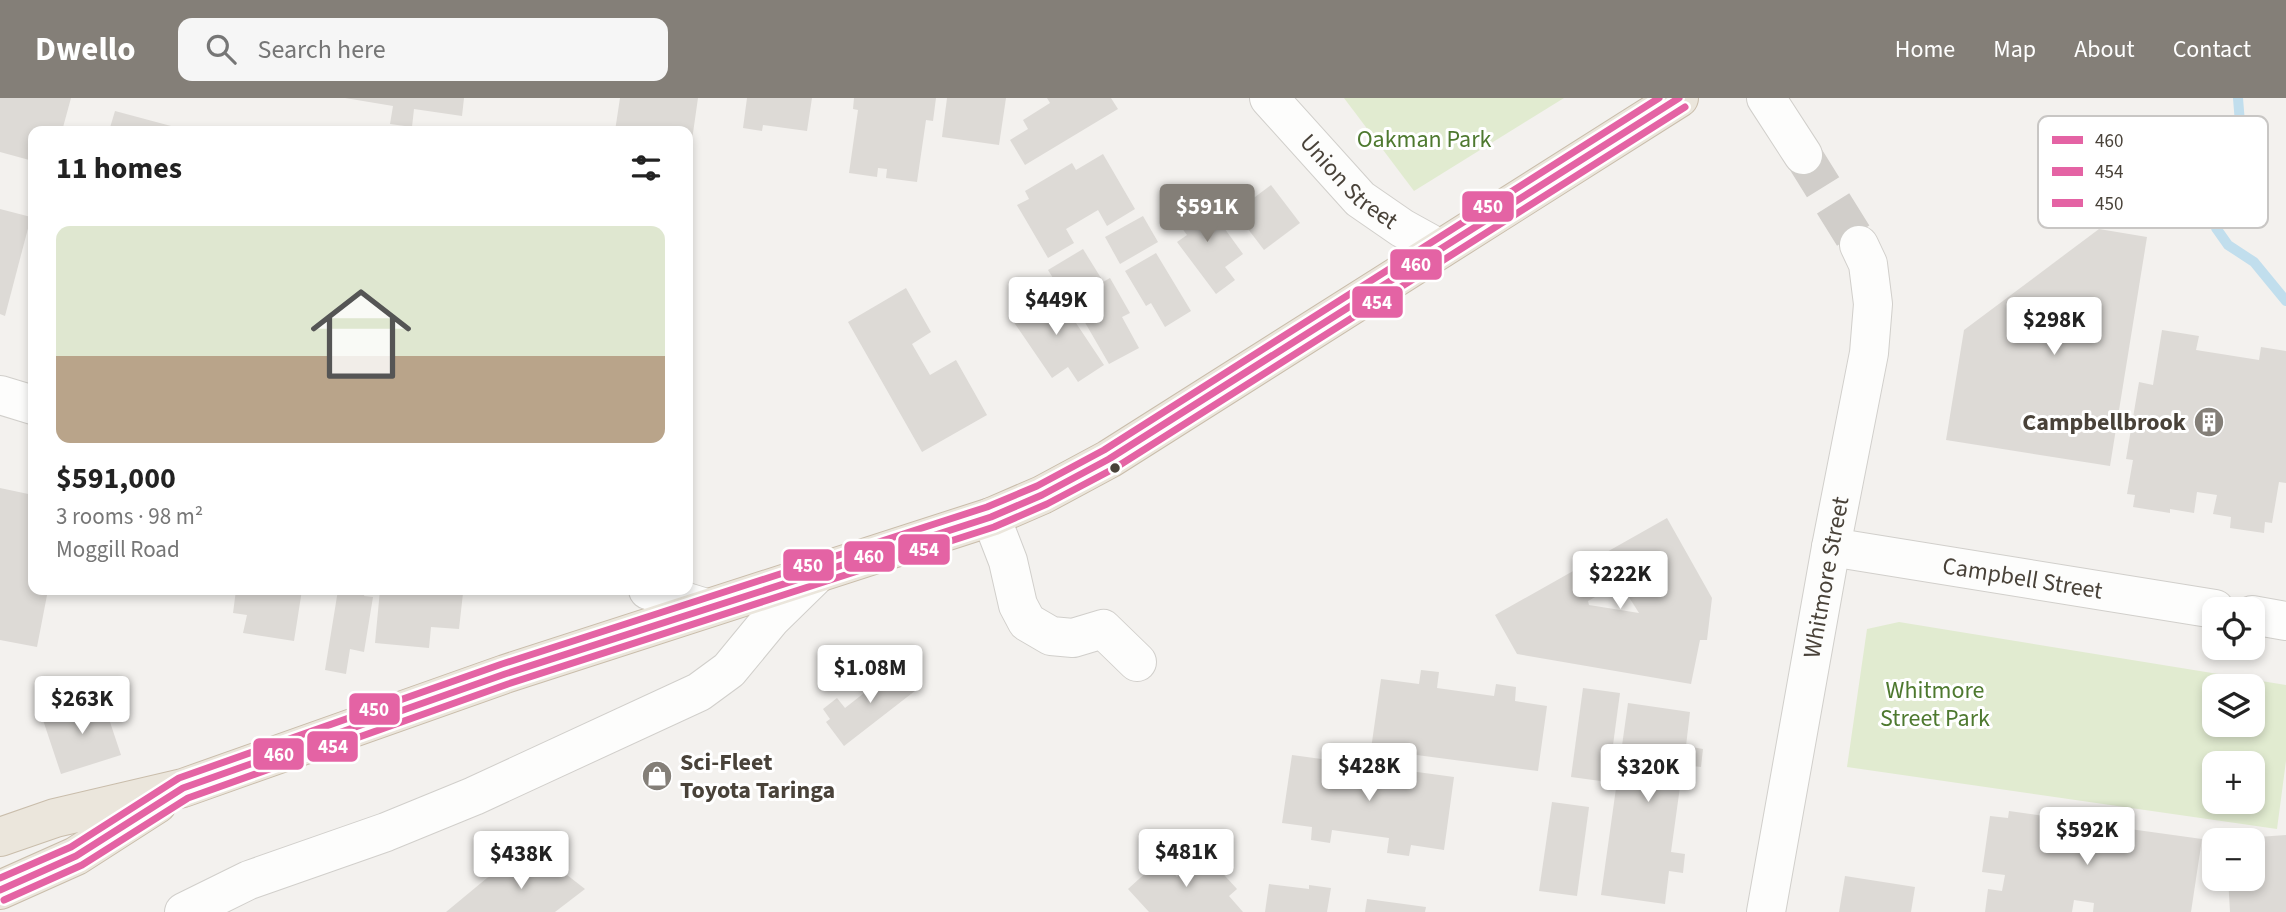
<!DOCTYPE html>
<meta charset="utf-8">
<style>
body{margin:0;font-family:"Source Sans 3",sans-serif;background:#f6f6f6;color:#222;height:100vh;display:flex;flex-direction:column;font-size:26px;white-space:nowrap}
*{box-sizing:border-box;margin:0}
p{font-size:23px;color:#767676}
.icon{flex:none;width:38px;height:38px;fill:none;stroke:currentColor;stroke-width:2;stroke-linecap:round;stroke-linejoin:round}
.map{position:relative;flex:1;overflow:hidden}
.details{position:absolute;left:28px;top:28px;width:665px;height:469px;display:flex;flex-direction:column;background:#fff;border-radius:14px;box-shadow:0 4px 10px #0003}
.details>*{flex:none}
.controls{position:absolute;left:2202px;top:499px;display:grid;gap:14px}
.controls a{display:grid;place-items:center;width:63px;height:63px;border-radius:14px;background:#fff;box-shadow:0 4px 10px #0003;font-size:35px}
.price{position:absolute;translate:-50% -60px;padding:0 16px;border-radius:7px;background:#fff;color:#222;font-size:23px;line-height:46px;filter:drop-shadow(0 2px 4px #0008)}
.price::after{content:'';position:absolute;left:50%;top:42px;width:21px;height:16px;margin-left:-10px;background:inherit;clip-path:polygon(0 0,100% 0,50% 100%)}
.price.current{background:#847f78;color:#fff}
ul{padding:0;list-style:none}
li{display:grid;align-content:center;gap:14px;height:371px;padding:0 28px}
li span{display:grid;place-items:center;height:217px;border-radius:14px;color:#555}
li>.icon{margin-inline-start:auto}
span .icon{width:126px;height:126px;fill:#fffc;stroke-width:1}
li b{font-size:30px}
h2{display:flex;justify-content:space-between;align-items:center;height:84px;padding:0 28px;font-size:30px}
header{display:flex;align-items:center;gap:42px;box-sizing:border-box;height:98px;padding:0 35px;background:#847f78;color:#fff}
header strong{font-size:33px}
nav{display:flex;gap:38px;margin-inline-start:auto;font-size:24px}
.search{width:490px;height:63px;background:#f6f6f6;display:flex;align-items:center;gap:18px;box-sizing:border-box;padding:0 24px;border-radius:14px;color:#767676;font-size:26px}
.map>svg:first-child{display:block}
.green{fill:#e1ebd0;fill-rule:evenodd}
.lines{fill:none;stroke-linecap:round;stroke-linejoin:round}
.stream{stroke:#c1deed;stroke-width:10}
.building{fill:#dddad6;fill-rule:evenodd}
.minor-tunnel{stroke:#d1ceca;stroke-width:38;stroke-dasharray:38 19;stroke-linecap:butt}
.minor-casing{stroke:#d1cfcb;stroke-width:40}
.highway-casing{stroke:#c9bdab;stroke-width:40}
.minor{stroke:#fdfdfc;stroke-width:38}
.highway{stroke:#ebe6dc;stroke-width:38}
.bus-1-casing{stroke:#fff;stroke-width:12}
.bus-2-casing{stroke:#fff;stroke-width:12}
.bus-3-casing{stroke:#fff;stroke-width:12}
.bus-1{stroke:#e463a4;stroke-width:7}
.bus-2{stroke:#e463a4;stroke-width:7}
.bus-3{stroke:#e463a4;stroke-width:7}
.bus-dot{fill:#494239;stroke:#fff;stroke-width:2.5}
.labels{text-anchor:middle;stroke-width:6;stroke-linejoin:round;paint-order:stroke}
.park-label{font-size:24px;fill:#4e792f;stroke:#fff}
.street-label{font-size:24px;fill:#494239;stroke:#fff}
.poi-label{font-size:24px;font-weight:bold;fill:#494239;stroke:#fff;text-anchor:end}
.key{fill:#fff;stroke:#c8c6c4;stroke-width:2}
.key-label{font-size:19px;fill:#494239}
.line-badge{stroke:#fff;stroke-width:2.5}
.badge-label{font-size:19px;text-anchor:middle;font-weight:bold;fill:#fff}
</style>
<header>
<strong>Dwello</strong>
<div class="search"><svg class="icon" aria-label="search" viewBox="0 0 24 24"><circle cx="10" cy="10" r="6"/><path d="M15 15l6 6"/></svg>Search here</div>
<nav><a>Home</a><a>Map</a><a>About</a><a>Contact</a></nav>
</header>
<div class="map">
<svg width="2286" height="814" viewBox="0 0 2286 814">
<rect width="100%" height="100%" fill="#f3f1ee"/>
<!-- green -->
<g class="green">
<polygon points="1344,0 1564,0 1414,93"/>
<path d="M1899,524L2286,587V663L2277,731L1847,669L1867,531ZM2214,588H2252V626H2214ZM2214,665H2252V704H2214Z"/>
</g>
<g class="lines">
<!-- stream -->
<polyline class="stream" points="2238,0 2241,38 2230,76 2216,110 2216,130 2228,147 2254,164 2286,203"/>
</g>
<!-- building -->
<g class="building">
<polygon points="0,0 71,0 62,33 33,33 33,63 0,54"/>
<polygon points="345,0 464,0 462,18 414,11 412,29 390,26 393,8"/>
<polygon points="620,0 698,0 691,49 688,48 688,33 615,33"/>
<polygon points="747,0 812,0 807,33 763,27 762,33 743,30"/>
<polygon points="854,0 936,0 933,23 926,22 917,84 886,80 887,71 878,70 877,79 849,75 858,12 853,11"/>
<polygon points="947,0 1006,0 999,47 942,39"/>
<polygon points="1047,0 1111,0 1118,11 1025,67 1010,42 1028,31 1023,22 1050,5"/>
<polygon points="115,13 186,32 186,33 109,33"/>
<polygon points="1103,56 1135,111 1107,128 1098,112 1066,131 1074,145 1048,160 1017,107 1029,101 1025,93 1072,65 1076,72"/>
<polygon points="1271,87 1300,125 1264,152 1235,114"/>
<polygon points="1201,98 1243,156 1225,169 1235,182 1216,196 1177,144 1187,137 1173,118"/>
<polygon points="0,111 31,119 5,218 0,216"/>
<polygon points="1143,118 1158,144 1120,166 1105,139"/>
<polygon points="2099,131 2147,139 2110,368 1946,342 1964,232"/>
<polygon points="1083,151 1101,180 1066,201 1048,172"/>
<polygon points="1156,155 1191,213 1165,229 1151,205 1146,208 1125,173"/>
<polygon points="1110,180 1130,215 1122,219 1139,250 1109,266 1072,202"/>
<polygon points="1052,189 1104,267 1078,284 1068,269 1052,280 1009,217"/>
<polygon points="906,190 931,234 912,246 930,277 956,262 987,317 922,354 848,224"/>
<polygon points="2162,232 2199,238 2196,252 2259,262 2261,249 2286,253 2286,385 2279,384 2272,425 2265,424 2264,435 2230,430 2231,419 2213,416 2217,397 2197,394 2194,415 2170,411 2170,415 2133,409 2135,397 2127,396 2133,362 2126,361 2139,284 2153,287"/>
<polygon points="0,390 33,397 33,492 48,492 37,549 0,542"/>
<path d="M1667,420L1712,500L1707,542H1700L1691,586L1517,556L1495,517ZM1620,485L1639,515L1589,507L1588,503Z"/>
<polygon points="236,492 302,492 294,543 243,535 247,517 233,515"/>
<polygon points="338,492 366,492 364,498 373,499 364,554 350,551 346,576 325,572"/>
<polygon points="380,492 463,495 459,531 431,529 429,550 375,545"/>
<polygon points="901,566 920,589 844,648 826,624 830,621 823,611 837,600 845,610"/>
<polygon points="1421,572 1439,574 1437,590 1494,598 1496,586 1516,589 1515,603 1547,608 1538,673 1371,651 1381,581 1419,586"/>
<polygon points="1583,590 1620,595 1608,684 1571,679"/>
<polygon points="102,600 121,657 61,676 42,619"/>
<polygon points="1628,605 1690,614 1686,648 1703,651 1701,669 1683,667 1671,754 1685,756 1683,775 1669,773 1665,806 1601,797"/>
<polygon points="1292,657 1454,679 1444,752 1411,747 1409,758 1387,755 1389,740 1332,732 1330,745 1311,742 1312,729 1282,725"/>
<polygon points="1552,704 1589,709 1577,798 1539,793"/>
<polygon points="2009,713 2094,725 2092,737 2106,740 2108,728 2202,741 2191,814 2093,814 2094,805 2074,802 2072,814 1985,814 1988,791 2002,793 2005,777 1982,774 1990,718 2008,720"/>
<polygon points="2286,737 2286,814 2230,814 2228,780 2252,780 2252,742 2245,742 2244,740"/>
<polygon points="1204,755 1237,791 1229,798 1243,814 1149,814 1128,791 1161,761 1177,779"/>
<polygon points="536,765 562,773 585,791 555,814 446,814 487,780 502,772 518,766"/>
<polygon points="1845,778 1915,789 1911,814 1839,814"/>
<polygon points="1269,786 1309,791 1309,787 1331,790 1327,814 1265,814"/>
<polygon points="1367,801 1426,809 1425,814 1365,814"/>
</g>
<g class="lines">
<!-- minor-tunnel -->
<polyline class="minor-tunnel" points="1803,57 1859,147"/>
<!-- minor casing -->
<g class="minor-casing">
<g id="minor">
<path id="s1" d="M1269,0L1360,101L1402,130L1440,151"/>
<polyline points="1766,0 1803,57"/>
<polyline points="0,297 33,307"/>
<polyline points="991,419 1008,463 1018,507 1027,524 1051,538 1073,540 1103,531 1137,564"/>
<path id="s2" d="M1831,449L2215,511"/>
<polyline points="648,492 706,510"/>
<polyline points="2252,517 2286,523"/>
<polyline points="184,814 249,782 386,734 474,698 699,594 729,572 771,521 817,476"/>
<path id="s3" d="M1766,814L1831,449L1869,255L1873,206L1868,166L1859,147"/>
</g>
</g>
<!-- highway casing -->
<g class="highway-casing">
<g id="highway">
<polyline points="0,739 55,720 183,690 505,576 991,419 1042,397 1109,361 1679,0"/>
<polyline points="0,792 76,758 157,706"/>
</g>
</g>
<!-- minor -->
<use href="#minor" class="minor"/>
<!-- highway -->
<use href="#highway" class="highway"/>
<!-- bus-1 casing -->
<g class="bus-1-casing">
<polyline id="bus-1" points="0,792 76,758 183,690 505,576 991,419 1042,397 1109,361 1679,0"/>
</g>
<!-- bus-2 casing -->
<g class="bus-2-casing">
<polyline id="bus-2" points="4,802 82,767 188,700 508,586 994,429 1047,406 1115,370 1685,9"/>
</g>
<!-- bus-3 casing -->
<g class="bus-3-casing">
<polyline id="bus-3" points="0,780 71,749 179,680 502,566 987,409 1037,388 1104,352 1659,0"/>
</g>
<!-- bus-1 -->
<use href="#bus-1" class="bus-1"/>
<!-- bus-2 -->
<use href="#bus-2" class="bus-2"/>
<!-- bus-3 -->
<use href="#bus-3" class="bus-3"/>
</g>
<!-- icons -->
<defs>
<g id="building-disc" transform="scale(1.575)"><circle r="9.5" fill="#847f78" stroke="#fff"/><path d="M-4-6H4V6H1V3H-1V6H-4ZM-2.5-4.3h1.7v1.8h-1.7ZM.8-4.3h1.7v1.8H.8ZM-2.5-1h1.7V.8h-1.7ZM.8-1h1.7V.8H.8Z" fill="#fff"/></g>
<g id="shop-disc" transform="scale(1.575)"><circle r="9.5" fill="#847f78" stroke="#fff"/><path d="M-5-2.5h2.3a2.7 3.5 0 0 1 5.4 0H5L5.5 6h-11ZM-1.5-2.5h3a1.5 2.3 0 0 0-3 0Z" fill="#fff"/></g>
</defs>
<g fill-rule="evenodd">
<use href="#building-disc" x="2209" y="324"/>
<use href="#shop-disc" x="657" y="678"/>
</g>
<!-- markers -->
<circle class="bus-dot" cx="1115" cy="370" r="6"/>
<g class="labels">
<!-- park labels -->
<g class="park-label">
<text x="1424" y="49">Oakman Park</text>
<text x="1935" y="600">Whitmore<tspan x="1935" dy="28">Street Park</tspan></text>
</g>
<!-- street labels -->
<g class="street-label">
<text dy="8" stroke="none"><textPath href="#s1" startOffset="116">Union Street</textPath></text>
<text dy="8" stroke="none"><textPath href="#s3" startOffset="340">Whitmore Street</textPath></text>
<text dy="8" stroke="none"><textPath href="#s2" startOffset="194">Campbell Street</textPath></text>
</g>
<!-- poi labels -->
<g class="poi-label">
<text x="2186" y="332">Campbellbrook</text>
<text x="680" y="672" text-anchor="start">Sci-Fleet<tspan x="680" dy="28">Toyota Taringa</tspan></text>
</g>
</g>
<!-- legend -->
<rect x="2038" y="18" width="230" height="112" rx="10" class="key"/>
<rect x="2052" y="38" width="31" height="8" fill="#e463a4"/>
<rect x="2052" y="69" width="31" height="9" fill="#e463a4"/>
<rect x="2052" y="101" width="31" height="8" fill="#e463a4"/>
<g class="key-label">
<text x="2095" y="49">460</text>
<text x="2095" y="80">454</text>
<text x="2095" y="112">450</text>
</g>
<g class="line-badge">
<rect x="1461" y="92" width="54" height="33" rx="7" fill="#e463a4"/>
<rect x="1389" y="150" width="54" height="33" rx="7" fill="#e463a4"/>
<rect x="1351" y="187" width="53" height="34" rx="7" fill="#e463a4"/>
<rect x="897" y="435" width="54" height="33" rx="7" fill="#e463a4"/>
<rect x="843" y="442" width="53" height="33" rx="7" fill="#e463a4"/>
<rect x="782" y="450" width="53" height="34" rx="7" fill="#e463a4"/>
<rect x="348" y="594" width="53" height="34" rx="7" fill="#e463a4"/>
<rect x="306" y="632" width="53" height="33" rx="7" fill="#e463a4"/>
<rect x="252" y="639" width="53" height="34" rx="7" fill="#e463a4"/>
</g>
<g class="badge-label">
<text x="1488" y="115">450</text>
<text x="1416" y="173">460</text>
<text x="1377" y="211">454</text>
<text x="924" y="458">454</text>
<text x="869" y="465">460</text>
<text x="808" y="474">450</text>
<text x="374" y="618">450</text>
<text x="333" y="655">454</text>
<text x="279" y="663">460</text>
</g>
</svg>
<div class="controls">
<a><svg class="icon" aria-label="locate" viewBox="0 0 24 24"><circle cx="12" cy="12" r="6"/><path d="M12 2v4M12 18v4M2 12h4M18 12h4"/></svg></a>
<a><svg class="icon" aria-label="layers" viewBox="0 0 24 24"><path d="M12 4l9 5-9 5-9-5zM3 14l9 5 9-5"/></svg></a>
<a>+</a>
<a>−</a>
</div>
<b class="price current" style="left:1207px;top:146px">$591K</b>
<b class="price" style="left:1056px;top:239px">$449K</b>
<b class="price" style="left:2054px;top:259px">$298K</b>
<b class="price" style="left:1620px;top:513px">$222K</b>
<b class="price" style="left:870px;top:607px">$1.08M</b>
<b class="price" style="left:82px;top:638px">$263K</b>
<b class="price" style="left:1369px;top:705px">$428K</b>
<b class="price" style="left:1648px;top:706px">$320K</b>
<b class="price" style="left:2087px;top:769px">$592K</b>
<b class="price" style="left:1186px;top:791px">$481K</b>
<b class="price" style="left:521px;top:793px">$438K</b>
<section class="details">
<h2>11 homes<svg class="icon" aria-label="filters" viewBox="0 0 24 24"><path d="M4 7h16M4 17h16"/><circle cx="9" cy="7" r="2"/><circle cx="15" cy="17" r="2"/></svg></h2>
<ul>
<li><span style="background:linear-gradient(#dfe7d0 60%,#b9a48a 0)"><svg class="icon" aria-label="home" viewBox="0 0 24 24"><path d="M3 11l9-7 9 7M6 9v11h12V9"/></svg></span><div><b>$591,000</b><p>3 rooms · 98 m²</p><p>Moggill Road</p></div></li>
</ul>
</section>
</div>
